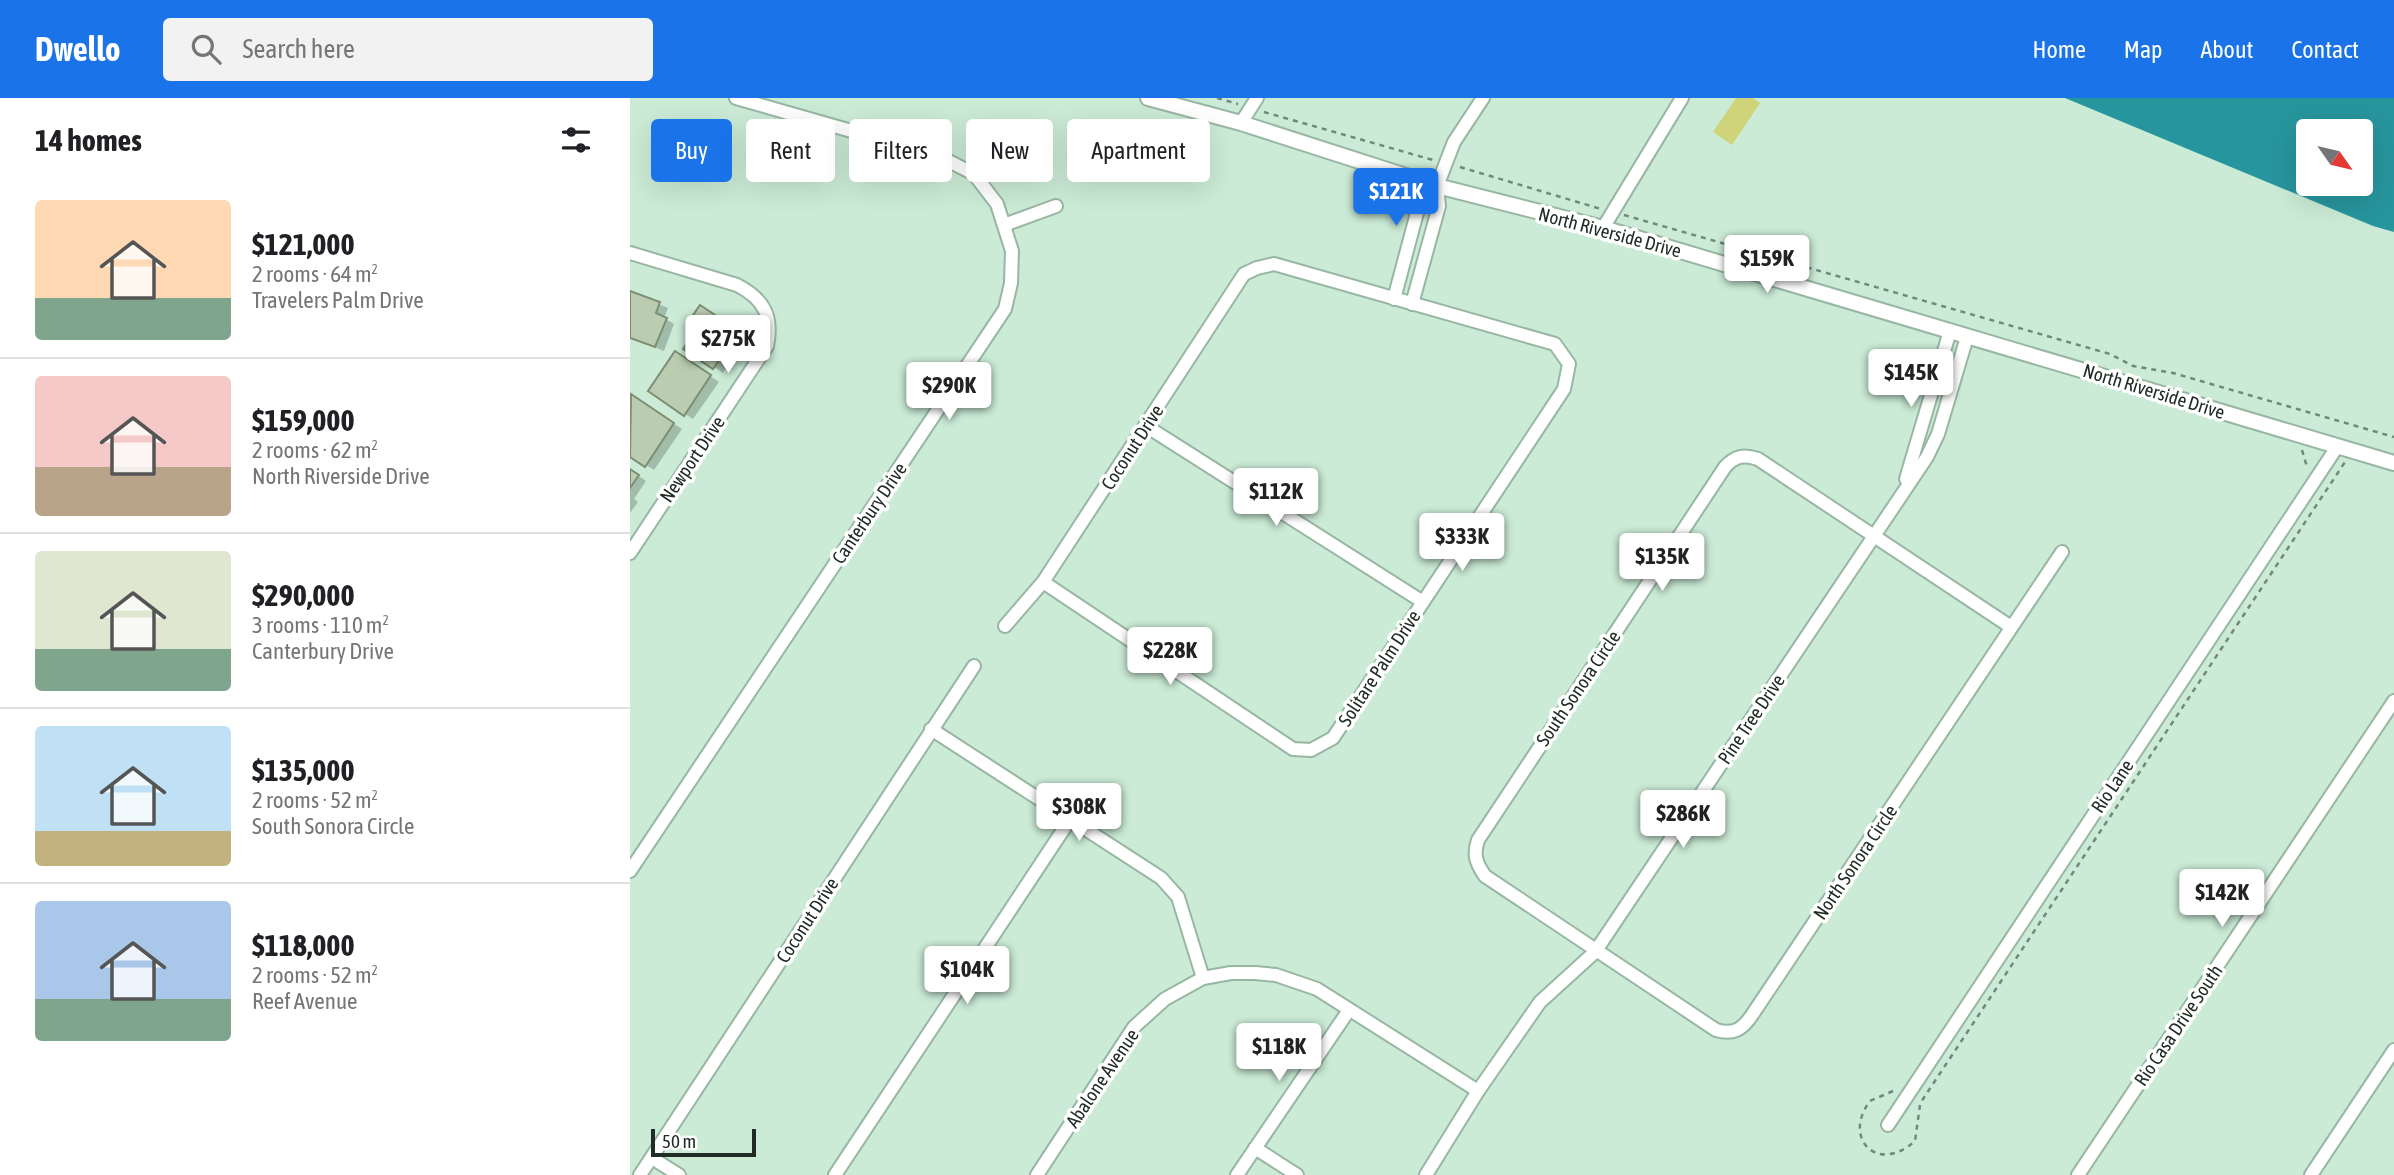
<!DOCTYPE html>
<meta charset="utf-8">
<style>
body{margin:0;font-family:"Asap Condensed",sans-serif;background:#f2f2f2;color:#202124;height:100vh;display:flex;flex-direction:column;font-size:26px;white-space:nowrap}
*{box-sizing:border-box;margin:0}
p{font-size:23px;color:#757577}
.icon{flex:none;width:38px;height:38px;fill:none;stroke:currentColor;stroke-width:2;stroke-linecap:round;stroke-linejoin:round}
.map{position:relative;flex:1;overflow:hidden}
.panel{display:flex;flex-direction:column;background:#fff;width:630px}
.panel>*{flex:none}
.banner{position:absolute;left:21px;top:21px;width:665px;height:63px;display:flex;gap:14px}
.needle{width:46px;rotate:124deg}
.buttons{position:absolute;left:1666px;top:21px;display:grid;gap:14px}
.buttons a{display:grid;place-items:center;width:77px;height:77px;border-radius:7px;background:#fff;box-shadow:0 7px 28px #0002;font-size:35px}
.scale{position:absolute;left:21px;bottom:18px;width:105px;box-sizing:border-box;padding-left:7px;border:4px solid #202c25;border-top:0;font-size:19px;line-height:24px;white-space:nowrap;color:#202c25;-webkit-text-stroke:5px #fff;paint-order:stroke}
.price{position:absolute;translate:-50% -60px;padding:0 16px;border-radius:7px;background:#fff;color:#222;font-size:23px;line-height:46px;filter:drop-shadow(0 2px 4px #0008)}
.price::after{content:'';position:absolute;left:50%;top:42px;width:21px;height:16px;margin-left:-10px;background:inherit;clip-path:polygon(0 0,100% 0,50% 100%)}
.price.active{background:#1a73e8;color:#fff}
ul{padding:0;list-style:none}
li{display:flex;align-items:center;gap:21px;height:175px;padding:0 35px}
li+li{border-top:2px solid #e0e0e0}
li span{display:grid;place-items:center;flex:none;width:196px;height:140px;border-radius:7px;color:#555}
li>.icon{margin-inline-start:auto}
span .icon{width:84px;height:84px;fill:#fffc;stroke-width:1}
li b{font-size:30px}
h2{display:flex;justify-content:space-between;align-items:center;height:84px;padding:0 35px;font-size:30px}
.tag{padding:0 24px;border-radius:7px;background:#fff;box-shadow:0 7px 28px #0002;font-size:24px;line-height:63px}
.tag.active{background:#1a73e8;color:#fff}
header{display:flex;align-items:center;gap:42px;box-sizing:border-box;height:98px;padding:0 35px;background:#1a73e8;color:#fff}
header strong{font-size:33px}
nav{display:flex;gap:38px;margin-inline-start:auto;font-size:24px}
.search{width:490px;height:63px;background:#f2f2f2;display:flex;align-items:center;gap:18px;box-sizing:border-box;padding:0 24px;border-radius:7px;color:#757577;font-size:26px}
main{display:flex;flex:1;min-height:0}
.map>svg:first-child{display:block}
.green{fill:#cfd47a}
.water{fill:#27959d;fill-rule:evenodd}
.shadow{fill:#0003}
.building{fill:#bacdb0;stroke:#7d8e73;stroke-width:2}
.lines{fill:none;stroke-linecap:round;stroke-linejoin:round}
.minor-casing{stroke:#98b7a3;stroke-width:16}
.tertiary-casing{stroke:#98b7a3;stroke-width:18}
.path{stroke:#72887a;stroke-width:2.5;stroke-dasharray:5 5;stroke-linecap:butt}
.minor{stroke:#fff;stroke-width:12}
.tertiary{stroke:#fff;stroke-width:14}
.labels{text-anchor:middle;stroke-width:7;stroke-linejoin:round;paint-order:stroke}
.street-label{font-size:19px;fill:#202c25;stroke:#fff}
</style>
<header>
<strong>Dwello</strong>
<div class="search"><svg class="icon" aria-label="search" viewBox="0 0 24 24"><circle cx="10" cy="10" r="6"/><path d="M15 15l6 6"/></svg>Search here</div>
<nav><a>Home</a><a>Map</a><a>About</a><a>Contact</a></nav>
</header>
<main>
<section class="panel">
<h2>14 homes<svg class="icon" aria-label="filters" viewBox="0 0 24 24"><path d="M4 7h16M4 17h16"/><circle cx="9" cy="7" r="2"/><circle cx="15" cy="17" r="2"/></svg></h2>
<ul>
<li><span style="background:linear-gradient(#ffd9b3 70%,#7fa58c 0)"><svg class="icon" aria-label="home" viewBox="0 0 24 24"><path d="M3 11l9-7 9 7M6 9v11h12V9"/></svg></span><div><b>$121,000</b><p>2 rooms · 64 m²</p><p>Travelers Palm Drive</p></div></li>
<li><span style="background:linear-gradient(#f6c9c9 65%,#b9a48a 0)"><svg class="icon" aria-label="home" viewBox="0 0 24 24"><path d="M3 11l9-7 9 7M6 9v11h12V9"/></svg></span><div><b>$159,000</b><p>2 rooms · 62 m²</p><p>North Riverside Drive</p></div></li>
<li><span style="background:linear-gradient(#dfe7d0 70%,#7fa58c 0)"><svg class="icon" aria-label="home" viewBox="0 0 24 24"><path d="M3 11l9-7 9 7M6 9v11h12V9"/></svg></span><div><b>$290,000</b><p>3 rooms · 110 m²</p><p>Canterbury Drive</p></div></li>
<li><span style="background:linear-gradient(#bfe0f5 75%,#c2b280 0)"><svg class="icon" aria-label="home" viewBox="0 0 24 24"><path d="M3 11l9-7 9 7M6 9v11h12V9"/></svg></span><div><b>$135,000</b><p>2 rooms · 52 m²</p><p>South Sonora Circle</p></div></li>
<li><span style="background:linear-gradient(#a9c7e8 70%,#7fa58c 0)"><svg class="icon" aria-label="home" viewBox="0 0 24 24"><path d="M3 11l9-7 9 7M6 9v11h12V9"/></svg></span><div><b>$118,000</b><p>2 rooms · 52 m²</p><p>Reef Avenue</p></div></li>
</ul>
</section>
<div class="map">
<svg width="1764" height="1077" viewBox="0 0 1764 1077">
<rect width="100%" height="100%" fill="#cbebd6"/>
<!-- green -->
<polygon class="green" points="1106,0 1123,0 1130,5 1102,47 1083,34"/>
<!-- water -->
<path class="water" d="M1435,0H1764V134L1743,128ZM1678,33H1731V86H1678Z"/>
<!-- shadow -->
<g class="shadow">
<polygon points="0,194 38,210 34,220 44,226 34,253 0,239"/>
<polygon points="79,214 116,240 93,275 56,250"/>
<polygon points="54,260 89,284 63,321 55,316"/>
<polygon points="2,299 52,331 24,372 0,357"/>
<polygon points="0,372 16,383 4,401 8,404 0,415"/>
</g>
<!-- building -->
<g class="building">
<polygon points="0,193 30,204 26,215 37,220 25,249 0,240"/>
<polygon points="70,207 109,233 83,271 53,251 66,232 57,226"/>
<polygon points="45,253 81,277 54,318 18,293"/>
<polygon points="1,296 44,325 15,369 0,359"/>
<polygon points="0,371 9,377 0,390"/>
</g>
<g class="lines">
<!-- minor casing -->
<g class="minor-casing">
<g id="minor">
<polyline points="611,25 627,0"/>
<polyline points="374,127 426,108"/>
<polyline points="973,130 1052,0"/>
<path d="M0,155L107,187C134,201 143,218 137,248L0,455"/>
<polyline points="764,201 792,96 807,88"/>
<polyline points="782,206 809,108 807,88 824,44 853,0"/>
<polyline points="516,328 793,504"/>
<polyline points="1276,381 1320,233"/>
<polyline points="375,528 413,484 614,176 627,170 644,166 925,246 939,266 934,291 703,640 681,652 663,651 413,484"/>
<path d="M1381,529L1128,361C1114,356 1105,358 1095,369L848,742C843,757 846,765 855,778L1086,932C1103,937 1112,932 1122,917L1432,454"/>
<polyline points="301,631 531,780 548,799 573,880"/>
<polyline points="0,773 375,211 381,185 382,153 367,106 344,76 309,58 106,0"/>
<polyline points="1258,1027 1707,349"/>
<polyline points="625,1050 667,1077"/>
<polyline points="22,1060 49,1077"/>
<polyline points="10,1077 344,568"/>
<polyline points="205,1077 441,720"/>
<polyline points="407,1077 504,929 535,901 573,880 601,875 625,875 646,877 687,891 848,993"/>
<polyline points="607,1077 719,912"/>
<polyline points="796,1077 848,993 910,904 965,854 1297,359 1308,336 1337,239"/>
<polyline points="1448,1077 1764,603"/>
<polyline points="1681,1077 1764,952"/>
</g>
</g>
<!-- tertiary casing -->
<g class="tertiary-casing">
<polyline id="tertiary" points="518,0 611,25 807,88 973,130 1764,365"/>
</g>
<!-- path -->
<g class="path">
<polyline points="587,0 608,6"/>
<polyline points="634,14 803,62"/>
<polyline points="830,69 971,111"/>
<polyline points="994,117 1480,256 1503,268 1543,275 1764,339"/>
<polyline points="1672,352 1677,369"/>
<path d="M1263,993L1240,1003C1212,1040 1247,1077 1285,1043L1290,1007L1293,1001L1715,364"/>
</g>
<!-- minor -->
<use href="#minor" class="minor"/>
<!-- tertiary -->
<use href="#tertiary" class="tertiary"/>
</g>
<g class="labels">
<!-- street labels -->
<g class="street-label">
<text transform="translate(980 134) rotate(15)" y="7">North Riverside Drive</text>
<text transform="translate(1524 293) rotate(17)" y="7">North Riverside Drive</text>
<text transform="translate(502 349) rotate(-57)" y="7">Coconut Drive</text>
<text transform="translate(62 361) rotate(-56)" y="7">Newport Drive</text>
<text transform="translate(239 415) rotate(-56)" y="7">Canterbury Drive</text>
<text transform="translate(749 570) rotate(-57)" y="7">Solitare Palm Drive</text>
<text transform="translate(948 590) rotate(-56)" y="7">South Sonora Circle</text>
<text transform="translate(1121 621) rotate(-56)" y="7">Pine Tree Drive</text>
<text transform="translate(1482 688) rotate(-56)" y="7">Rio Lane</text>
<text transform="translate(1225 764) rotate(-56)" y="7">North Sonora Circle</text>
<text transform="translate(177 822) rotate(-57)" y="7">Coconut Drive</text>
<text transform="translate(1548 927) rotate(-56)" y="7">Rio Casa Drive South</text>
<text transform="translate(472 980) rotate(-56)" y="7">Abalone Avenue</text>
</g>
</g>
</svg>
<div class="buttons">
<a><svg class="needle" viewBox="-14 -14 28 28"><path d="M0-13l5 13h-10z" fill="#e53935"/><path d="M0 13l5-13h-10z" fill="#757577"/></svg></a>
</div>
<div class="scale">50 m</div>
<b class="price active" style="left:766px;top:130px">$121K</b>
<b class="price" style="left:1137px;top:197px">$159K</b>
<b class="price" style="left:98px;top:277px">$275K</b>
<b class="price" style="left:1281px;top:311px">$145K</b>
<b class="price" style="left:319px;top:324px">$290K</b>
<b class="price" style="left:646px;top:430px">$112K</b>
<b class="price" style="left:832px;top:475px">$333K</b>
<b class="price" style="left:1032px;top:495px">$135K</b>
<b class="price" style="left:540px;top:589px">$228K</b>
<b class="price" style="left:449px;top:745px">$308K</b>
<b class="price" style="left:1053px;top:752px">$286K</b>
<b class="price" style="left:1592px;top:831px">$142K</b>
<b class="price" style="left:337px;top:908px">$104K</b>
<b class="price" style="left:649px;top:985px">$118K</b>
<div class="banner">
<a class="tag active">Buy</a>
<a class="tag">Rent</a>
<a class="tag">Filters</a>
<a class="tag">New</a>
<a class="tag">Apartment</a>
</div>
</div>
</main>
